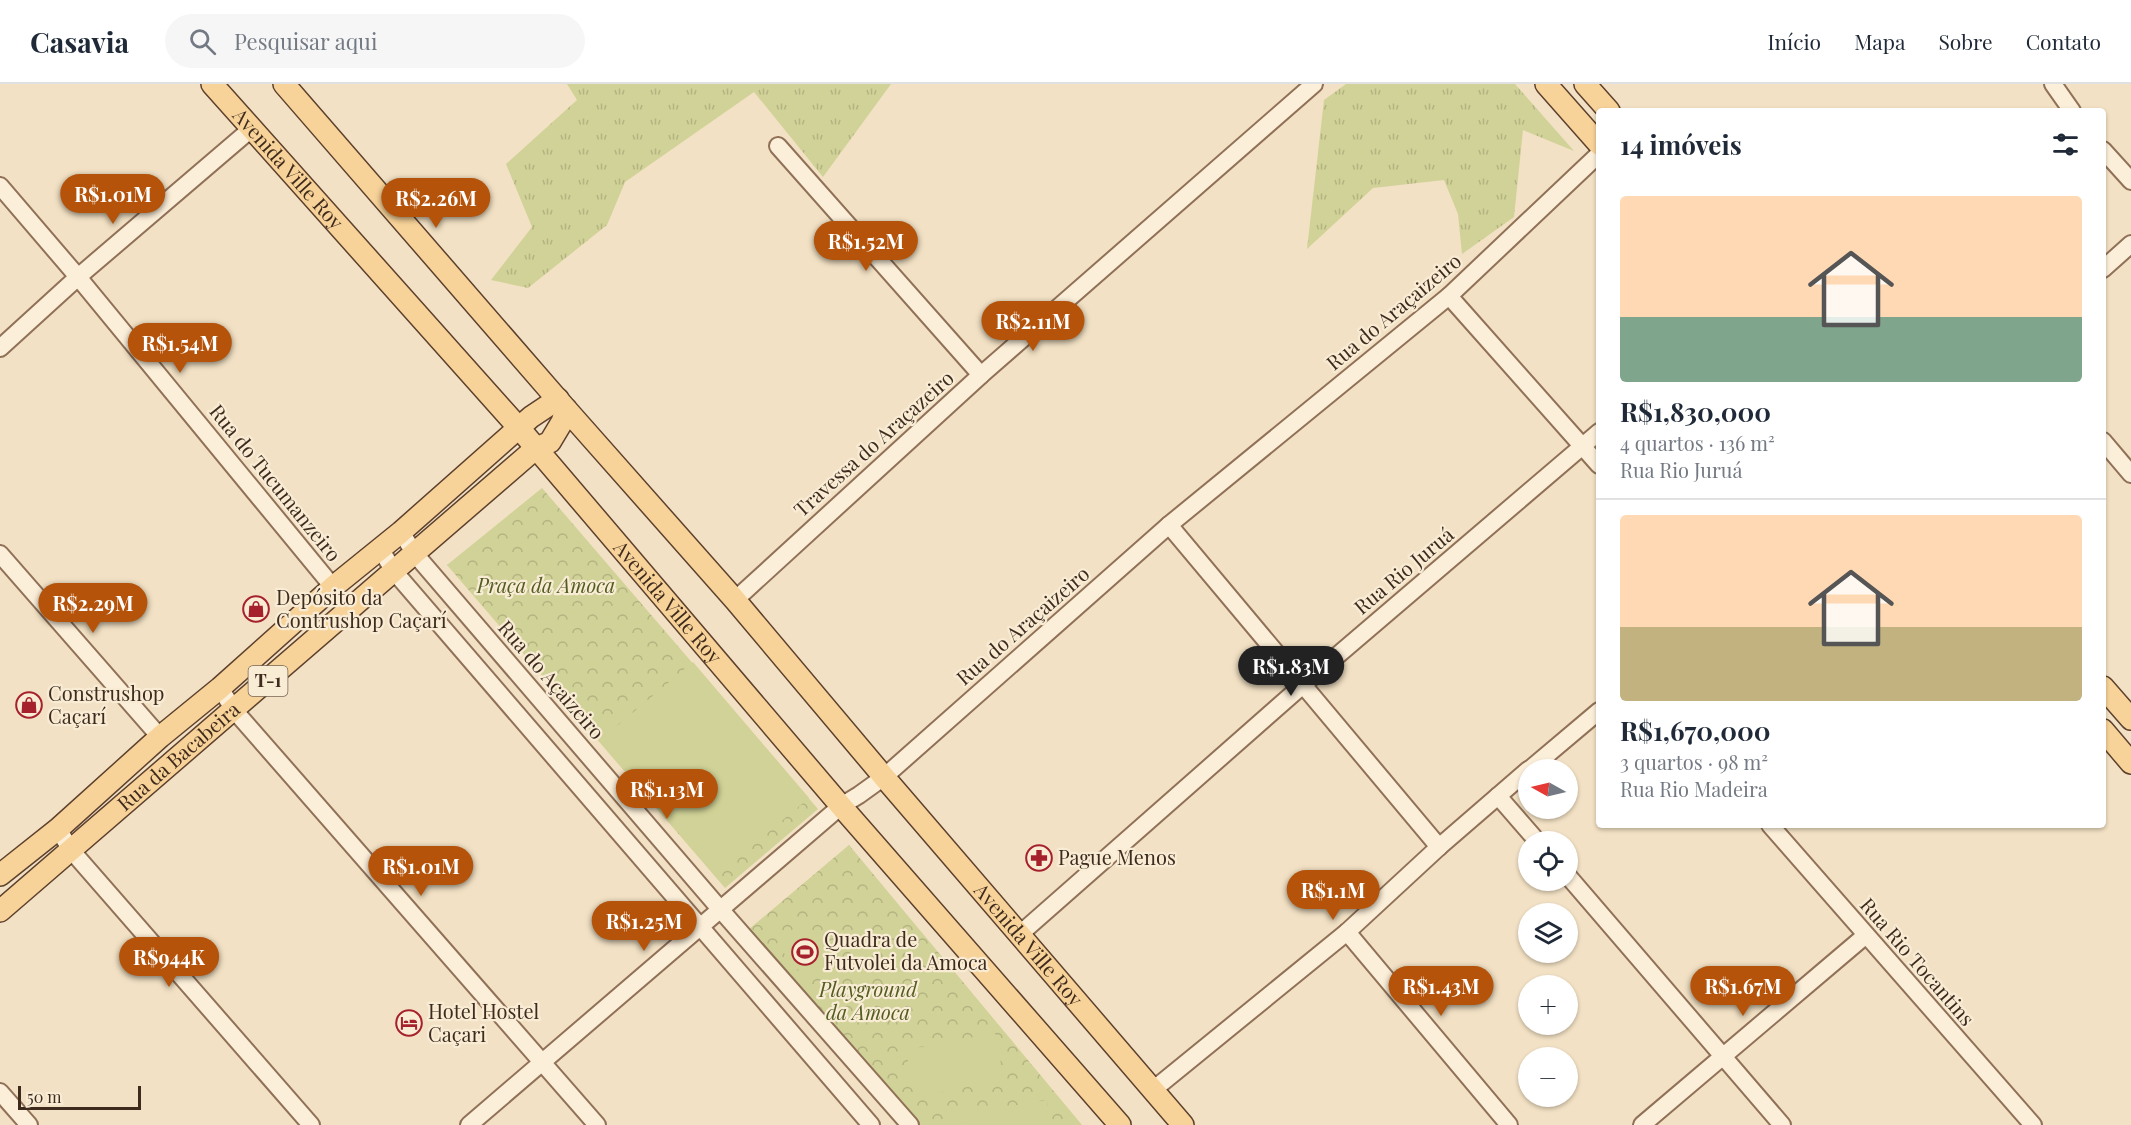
<!DOCTYPE html>
<html lang="pt">
<meta charset="utf-8">
<style>
body{margin:0;font-family:"Playfair Display",serif;background:#f6f6f7;color:#1f2937;height:100vh;display:flex;flex-direction:column;font-size:22px;white-space:nowrap}
*{box-sizing:border-box;margin:0}
p{font-size:20px;color:#747a83}
.icon{flex:none;width:33px;height:33px;fill:none;stroke:currentColor;stroke-width:2;stroke-linecap:round;stroke-linejoin:round}
.map{position:relative;flex:1;overflow:hidden}
.drawer{position:absolute;left:1596px;top:24px;width:510px;height:720px;display:flex;flex-direction:column;background:#fff;border-radius:6px;box-shadow:0 2px 4px #0004}
.drawer>*{flex:none}
.needle{width:39px;rotate:278deg}
.tools{position:absolute;left:1518px;top:675px;display:grid;gap:12px}
.tools a{display:grid;place-items:center;width:60px;height:60px;border-radius:50%;background:#fff;box-shadow:0 2px 4px #0004;font-size:30px}
.scale{position:absolute;left:18px;bottom:15px;width:123px;box-sizing:border-box;padding-left:6px;border:3px solid #3e2b1e;border-top:0;font-size:16px;line-height:21px;white-space:nowrap;color:#3e2b1e;-webkit-text-stroke:4px #f9ecd5;paint-order:stroke}
.price{position:absolute;translate:-50% -51px;padding:0 14px;border-radius:21px;background:#b45309;color:#fff;font-size:20px;line-height:39px;filter:drop-shadow(0 2px 3px #0008)}
.price::after{content:'';position:absolute;left:50%;top:36px;width:18px;height:14px;margin-left:-9px;background:inherit;clip-path:polygon(0 0,100% 0,50% 100%)}
.price.active{background:#222;color:#fff}
ul{padding:0;list-style:none}
li{display:grid;align-content:center;gap:12px;height:318px;padding:0 24px}
li+li{border-top:2px solid #e0e1e3}
li span{display:grid;place-items:center;height:186px;border-radius:6px;color:#555}
li>.icon{margin-inline-start:auto}
span .icon{width:108px;height:108px;fill:#fffc;stroke-width:1}
li b{font-size:26px}
h2{display:flex;justify-content:space-between;align-items:center;height:72px;padding:0 24px;font-size:26px}
header{display:flex;align-items:center;gap:36px;box-sizing:border-box;height:84px;padding:0 30px;background:#fff;border-bottom:2px solid #e0e1e3}
header strong{font-size:28px}
nav{display:flex;gap:33px;margin-inline-start:auto;font-size:21px}
.search{width:420px;height:54px;background:#f6f6f7;display:flex;align-items:center;gap:15px;box-sizing:border-box;padding:0 21px;border-radius:33px;color:#747a83;font-size:22px}
.map>svg:first-child{display:block}
.grass{fill:url(#grass-tufts)}
.forest{fill:url(#forest-crowns)}
.pitch{fill:#d0d297}
.lines{fill:none;stroke-linecap:round;stroke-linejoin:round}
.minor-casing{stroke:#907158;stroke-width:20}
.major-casing{stroke:#5d402d;stroke-width:24}
.minor{stroke:#fcefd9;stroke-width:16}
.major{stroke:#f8d399;stroke-width:21}
.labels{text-anchor:middle;stroke-width:4.5;stroke-linejoin:round;paint-order:stroke}
.shield{fill:#f9ecd5;stroke:#766555;stroke-width:1.5}
.shield-label{font-size:18px;font-weight:bold;fill:#3e2b1e}
.street-label{font-size:20px;fill:#3e2b1e;stroke:#f9ecd5}
.park-label{font-size:20px;font-style:italic;fill:#535d22;stroke:#f9ecd5}
.poi-label{font-size:20px;fill:#3e2b1e;stroke:#f9ecd5;text-anchor:start}
</style>
<header>
<strong>Casavia</strong>
<div class="search"><svg class="icon" aria-label="search" viewBox="0 0 24 24"><circle cx="10" cy="10" r="6"/><path d="M15 15l6 6"/></svg>Pesquisar aqui</div>
<nav><a>Início</a><a>Mapa</a><a>Sobre</a><a>Contato</a></nav>
</header>
<div class="map">
<svg width="2131" height="1041" viewBox="0 0 2131 1041">
<defs>
<pattern id="grass-tufts" width="24" height="20" patternUnits="userSpaceOnUse" patternTransform="scale(1.5)"><rect width="24" height="20" fill="#d0d297"/><path d="M3 7l-1-3M5 7V3M7 7l1-3M15 17l-1-3M17 17v-4M19 17l1-3" fill="none" stroke="#b4b482"/></pattern>
<pattern id="forest-crowns" width="20" height="18" patternUnits="userSpaceOnUse" patternTransform="scale(1.5)"><rect width="20" height="18" fill="#d0d297"/><path d="M2 6a3 3 0 1 1 6 0M12 15a3 3 0 1 1 6 0" fill="none" stroke="#b4b482"/></pattern>
</defs>
<rect width="100%" height="100%" fill="#f2e1c4"/>
<!-- grass -->
<g class="grass">
<polygon points="567,0 891,0 823,93 754,8 625,98 607,141 528,204 491,196 532,143 506,80 577,16"/>
<polygon points="1346,0 1515,0 1574,67 1523,46 1514,133 1462,170 1458,130 1444,96 1373,104 1307,165 1324,16"/>
</g>
<!-- forest -->
<g class="forest">
<polygon points="542,404 818,725 725,804 447,481"/>
<polygon points="849,761 1082,1041 920,1041 748,846"/>
</g>
<!-- pitch -->
<g class="pitch">
<polygon points="693,578 809,714 716,792 599,657"/>
<polygon points="802,837 835,875 809,898 776,860"/>
<polygon points="995,949 1004,996 914,1013 906,966"/>
<polygon points="1047,1016 1050,1041 961,1041 959,1031"/>
</g>
<g class="lines">
<!-- minor casing -->
<g class="minor-casing">
<g id="minor">
<polyline points="2053,0 2072,27"/>
<polyline points="778,62 981,291"/>
<polyline points="2103,66 2131,97"/>
<polyline points="0,102 78,193 333,503"/>
<polyline points="2103,185 2131,160"/>
<polyline points="1449,212 1599,381"/>
<polyline points="0,264 78,193 251,45"/>
<polyline points="2103,357 2131,390"/>
<polyline points="1169,441 1439,763"/>
<polyline points="401,448 415,470 720,825 910,1041"/>
<polyline points="380,464 393,486 871,1041"/>
<polyline points="0,470 160,653"/>
<polyline points="735,516 981,291 1314,0"/>
<polyline points="220,604 234,626 597,1041"/>
<polyline points="1529,686 1599,627"/>
<polyline points="1498,712 1538,758"/>
<polyline points="1770,741 2033,1041"/>
<polyline points="58,745 71,766 311,1041"/>
<polyline points="1568,792 1782,1041"/>
<polyline points="1347,848 1509,1041"/>
<polyline points="1020,850 1304,600 1599,348"/>
<polyline points="1153,1006 1347,848 1439,763 1528,686"/>
<polyline points="0,1008 29,1041"/>
<polyline points="469,1041 841,722 859,711 884,693 1169,441 1449,212 1599,70"/>
<polyline points="1642,1041 1866,851"/>
</g>
</g>
<!-- major casing -->
<g class="major-casing">
<g id="major">
<path id="s1" d="M212,0L519,344L841,722L1120,1041"/>
<path id="s2" d="M284,0L566,325L735,516L884,693L1183,1041"/>
<polyline points="1546,0 1599,60"/>
<polyline points="1585,0 1609,27"/>
<polyline points="2103,603 2131,635"/>
<polyline points="2103,646 2131,679"/>
<polyline points="0,791 58,745 160,653 220,604 333,503 401,448 531,333 558,315"/>
<path id="s3" d="M0,827L535,365L550,358L562,338L566,325"/>
</g>
</g>
<!-- minor -->
<use href="#minor" class="minor"/>
<!-- major -->
<use href="#major" class="major"/>
</g>
<!-- icons -->
<defs>
<g id="shop-ring" transform="scale(1.35)"><circle r="9.5" fill="#f9ecd5" stroke="#a5222d" stroke-width="1.5"/><path d="M-5-2.5h2.3a2.7 3.5 0 0 1 5.4 0H5L5.5 6h-11ZM-1.5-2.5h3a1.5 2.3 0 0 0-3 0Z" fill="#a5222d"/></g>
<g id="pharmacy-ring" transform="scale(1.35)"><circle r="9.5" fill="#f9ecd5" stroke="#a5222d" stroke-width="1.5"/><path d="M-2-6h4v4h4v4h-4v4h-4v-4h-4v-4h4Z" fill="#a5222d"/></g>
<g id="stadium-ring" transform="scale(1.35)"><circle r="9.5" fill="#f9ecd5" stroke="#a5222d" stroke-width="1.5"/><path d="M0-5a6.5 5 0 1 0 0 10a6.5 5 0 1 0 0-10ZM-3.5-1.8h7v3.6h-7Z" fill="#a5222d"/></g>
<g id="hotel-ring" transform="scale(1.35)"><circle r="9.5" fill="#f9ecd5" stroke="#a5222d" stroke-width="1.5"/><path d="M-6-4.5h1.5V1H6V5H4.5V3h-9V5H-6ZM-4 0a1.8 1.8 0 1 1 3.6 0ZM.5 0V-2.5h3Q6-2.5 6 0Z" fill="#a5222d"/></g>
</defs>
<g fill-rule="evenodd">
<use href="#shop-ring" x="256" y="525"/>
<use href="#shop-ring" x="29" y="621"/>
<use href="#pharmacy-ring" x="1039" y="774"/>
<use href="#stadium-ring" x="805" y="868"/>
<use href="#hotel-ring" x="409" y="939"/>
</g>
<g class="labels">
<!-- shield labels -->
<rect class="shield" x="248.5" y="582" width="39" height="30" rx="4.5"/>
<g class="shield-label">
<text x="268" y="603">T-1</text>
</g>
<!-- street labels -->
<g class="street-label">
<text dy="7" stroke="none"><textPath href="#s1" startOffset="114">Avenida Ville Roy</textPath></text>
<text transform="translate(1394 228) rotate(-40)" y="7">Rua do Araçaizeiro</text>
<text transform="translate(874 360) rotate(-42)" y="7">Travessa do Araçazeiro</text>
<text transform="translate(275 399) rotate(51)" y="7">Rua do Tucumanzeiro</text>
<text transform="translate(1404 487) rotate(-40)" y="7">Rua Rio Juruá</text>
<text dy="7" stroke="none"><textPath href="#s1" startOffset="690">Avenida Ville Roy</textPath></text>
<text transform="translate(1023 542) rotate(-41)" y="7">Rua do Araçaizeiro</text>
<text transform="translate(551 596) rotate(49)" y="7">Rua do Açaizeiro</text>
<text dy="7" stroke="none"><textPath href="#s3" startOffset="236">Rua da Bacabeira</textPath></text>
<text dy="7" stroke="none"><textPath href="#s2" startOffset="1138">Avenida Ville Roy</textPath></text>
<text transform="translate(1917 878) rotate(49)" y="7">Rua Rio Tocantins</text>
</g>
<!-- park labels -->
<g class="park-label">
<text x="546" y="509">Praça da Amoca</text>
<text x="868" y="913">Playground<tspan x="868" dy="23">da Amoca</tspan></text>
</g>
<!-- poi labels -->
<g class="poi-label">
<text x="276" y="521">Depósito da<tspan x="276" dy="23">Contrushop Caçarí</tspan></text>
<text x="48" y="617">Construshop<tspan x="48" dy="23">Caçarí</tspan></text>
<text x="1058" y="781">Pague Menos</text>
<text x="824" y="863">Quadra de<tspan x="824" dy="23">Futvolei da Amoca</tspan></text>
<text x="428" y="935">Hotel Hostel<tspan x="428" dy="23">Caçari</tspan></text>
</g>
</g>
</svg>
<div class="tools">
<a><svg class="needle" viewBox="-14 -14 28 28"><path d="M0-13l5 13h-10z" fill="#e53935"/><path d="M0 13l5-13h-10z" fill="#747a83"/></svg></a>
<a><svg class="icon" aria-label="locate" viewBox="0 0 24 24"><circle cx="12" cy="12" r="6"/><path d="M12 2v4M12 18v4M2 12h4M18 12h4"/></svg></a>
<a><svg class="icon" aria-label="layers" viewBox="0 0 24 24"><path d="M12 4l9 5-9 5-9-5zM3 14l9 5 9-5"/></svg></a>
<a>+</a>
<a>−</a>
</div>
<div class="scale">50 m</div>
<b class="price" style="left:113px;top:141px">R$1.01M</b>
<b class="price" style="left:436px;top:145px">R$2.26M</b>
<b class="price" style="left:866px;top:188px">R$1.52M</b>
<b class="price" style="left:1033px;top:268px">R$2.11M</b>
<b class="price" style="left:180px;top:290px">R$1.54M</b>
<b class="price" style="left:93px;top:550px">R$2.29M</b>
<b class="price active" style="left:1291px;top:613px">R$1.83M</b>
<b class="price" style="left:667px;top:736px">R$1.13M</b>
<b class="price" style="left:421px;top:813px">R$1.01M</b>
<b class="price" style="left:1333px;top:837px">R$1.1M</b>
<b class="price" style="left:644px;top:868px">R$1.25M</b>
<b class="price" style="left:169px;top:904px">R$944K</b>
<b class="price" style="left:1441px;top:933px">R$1.43M</b>
<b class="price" style="left:1743px;top:933px">R$1.67M</b>
<section class="drawer">
<h2>14 imóveis<svg class="icon" aria-label="filters" viewBox="0 0 24 24"><path d="M4 7h16M4 17h16"/><circle cx="9" cy="7" r="2"/><circle cx="15" cy="17" r="2"/></svg></h2>
<ul>
<li><span style="background:linear-gradient(#ffd9b3 65%,#7fa58c 0)"><svg class="icon" aria-label="home" viewBox="0 0 24 24"><path d="M3 11l9-7 9 7M6 9v11h12V9"/></svg></span><div><b>R$1,830,000</b><p>4 quartos · 136 m²</p><p>Rua Rio Juruá</p></div></li>
<li><span style="background:linear-gradient(#ffd9b3 60%,#c2b280 0)"><svg class="icon" aria-label="home" viewBox="0 0 24 24"><path d="M3 11l9-7 9 7M6 9v11h12V9"/></svg></span><div><b>R$1,670,000</b><p>3 quartos · 98 m²</p><p>Rua Rio Madeira</p></div></li>
</ul>
</section>
</div>
